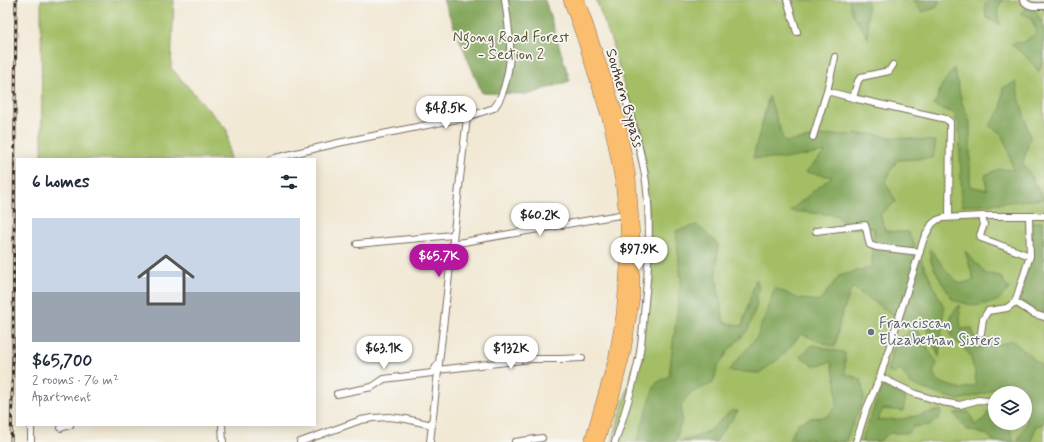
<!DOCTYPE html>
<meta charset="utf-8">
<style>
body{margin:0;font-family:Mynerve,sans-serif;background:#f6f6f7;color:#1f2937;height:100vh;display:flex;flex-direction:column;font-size:15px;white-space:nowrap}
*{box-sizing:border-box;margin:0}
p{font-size:13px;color:#747a83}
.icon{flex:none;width:22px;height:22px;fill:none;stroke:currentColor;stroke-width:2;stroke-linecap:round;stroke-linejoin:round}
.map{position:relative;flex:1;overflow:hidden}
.drawer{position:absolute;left:16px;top:158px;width:300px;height:268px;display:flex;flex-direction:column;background:#fff;border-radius:0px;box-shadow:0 2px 10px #0003}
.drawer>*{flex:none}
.buttons{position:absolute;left:988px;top:386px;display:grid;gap:8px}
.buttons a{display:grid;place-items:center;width:44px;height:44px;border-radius:50%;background:#fff;box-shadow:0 2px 10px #0003;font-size:20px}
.price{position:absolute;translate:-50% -34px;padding:0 9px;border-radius:14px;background:#fff;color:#222;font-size:13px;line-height:26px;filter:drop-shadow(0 1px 2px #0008)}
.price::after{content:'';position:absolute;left:50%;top:24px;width:12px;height:9px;margin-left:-6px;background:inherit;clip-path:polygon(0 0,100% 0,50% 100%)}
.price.selected{background:#b5179e;color:#fff}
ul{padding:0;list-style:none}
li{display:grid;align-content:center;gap:8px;height:212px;padding:0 16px}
li span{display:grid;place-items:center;height:124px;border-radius:0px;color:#555}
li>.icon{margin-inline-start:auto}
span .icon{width:72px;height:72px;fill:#fffc;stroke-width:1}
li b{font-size:17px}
h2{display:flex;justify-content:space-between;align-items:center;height:48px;padding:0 16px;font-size:17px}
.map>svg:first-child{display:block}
.green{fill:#a3be65;stroke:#6f7442;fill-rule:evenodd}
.forest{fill:#82a55a;stroke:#5e683c}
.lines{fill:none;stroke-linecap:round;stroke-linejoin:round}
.street-casing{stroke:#7b6d5e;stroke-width:8}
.highway-casing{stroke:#7b6d5e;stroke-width:12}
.street{stroke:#fff;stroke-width:6}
.highway{stroke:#fbbd6e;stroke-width:11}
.rail-casing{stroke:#3b2a1e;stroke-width:3}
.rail{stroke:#f6f6f2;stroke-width:1.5;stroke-dasharray:4.5;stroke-linecap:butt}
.worship-dot{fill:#6b7280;stroke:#f6f6f2;stroke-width:1.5}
.labels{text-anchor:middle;stroke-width:3.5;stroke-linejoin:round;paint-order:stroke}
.park-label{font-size:15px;fill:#5a5633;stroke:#f6f6f2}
.street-label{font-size:15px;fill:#3b2a1e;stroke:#f6f6f2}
.worship-label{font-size:15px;fill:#5b616d;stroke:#f6f6f2;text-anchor:start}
</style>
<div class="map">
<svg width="1044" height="442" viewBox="0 0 1044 442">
<rect width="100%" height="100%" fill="#f6f6f2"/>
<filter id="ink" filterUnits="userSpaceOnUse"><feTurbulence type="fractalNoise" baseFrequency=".025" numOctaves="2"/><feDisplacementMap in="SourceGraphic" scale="8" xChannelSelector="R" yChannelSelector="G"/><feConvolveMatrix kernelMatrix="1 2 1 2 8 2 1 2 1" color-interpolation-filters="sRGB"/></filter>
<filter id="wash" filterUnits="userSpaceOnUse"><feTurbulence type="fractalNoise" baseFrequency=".012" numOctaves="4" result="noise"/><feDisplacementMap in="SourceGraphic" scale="16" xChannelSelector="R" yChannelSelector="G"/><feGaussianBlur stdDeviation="0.9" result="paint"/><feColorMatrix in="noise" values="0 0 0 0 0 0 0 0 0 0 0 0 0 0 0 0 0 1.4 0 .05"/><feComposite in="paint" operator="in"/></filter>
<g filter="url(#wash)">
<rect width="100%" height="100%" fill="#f2e9d5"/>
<!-- green -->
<g class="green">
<polygon points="41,0 174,0 171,68 227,130 230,159 42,159"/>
<path d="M596,0H1044V442H612L642,338L651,266L647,192L628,101L612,43ZM995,393H1025V423H995Z"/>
</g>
<!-- forest -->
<g class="forest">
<polygon points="443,0 545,0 570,81 530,94 482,93"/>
<polygon points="849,0 867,0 868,38 852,13"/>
<polygon points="914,0 940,0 936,8 921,12"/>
<path d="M989,0H1003C996,9 996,15 1001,25L986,17L985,4Z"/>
<polygon points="1032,5 1044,26 1044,57 1039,72 1027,57 1011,44 1024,42 1037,33 1031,18 1020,13"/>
<polygon points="954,68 962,103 970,122 970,186 987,190 985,175 999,169 1013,170 1008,149 1001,133 989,126 1001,110 1003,88 1016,82 1018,93 1030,137 1023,163 1044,199 962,206 959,126 954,113 934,106 942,85"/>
<polygon points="769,96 784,142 831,135 870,134 889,137 936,141 933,158 897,160 885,181 896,202 880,214 885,231 908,232 944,308 939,357 921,313 908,328 889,312 852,287 840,320 835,347 801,334 782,356 760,373 728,371 757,337 775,288 799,299 820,301 839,276 872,267 874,228 849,228 836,215 790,211 816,189 832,177 806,172 825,152 784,159 753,158"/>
<polygon points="1031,222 1044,222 1044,314 1017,299 1032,259"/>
<polygon points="697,225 718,244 716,276 724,322 742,326 756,279 759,286 756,297 757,305 753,315 748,330 729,350 718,366 713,383 689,394 681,405 682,420 675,442 637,442 655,384 669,376 681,280 676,231"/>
<polygon points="930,248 947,272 960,284 974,280 965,251 986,274 1000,276 1009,289 997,301 975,306 953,300 941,281 931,262"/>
<polygon points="959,305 961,329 972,328 977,348 998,345 1012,340 1044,368 1044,424 1036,426 1031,442 1017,442 1028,421 1025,419 1025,393 1021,393 1012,380 999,385 986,393 959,400 935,393 911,384 900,369 894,374 887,371 896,341 915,327 929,351 937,363 933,373 938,382 961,389 976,385 975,372 970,355 951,336 951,316"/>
<polygon points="813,345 845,353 845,374 861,379 864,398 845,442 812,442 812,439 789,439 798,423 811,418 826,417 837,406 836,382 831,362 814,366 800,356"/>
<polygon points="882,386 906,396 903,411 883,409 877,420 902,419 941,410 940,417 930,425 913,427 909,433 889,433 878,442 861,442 869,421"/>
<polygon points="991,407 995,410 995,423 1008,423 1014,442 995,442 987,435 966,429 954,413 969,412 975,425 985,418"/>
<polygon points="731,411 738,411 717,439 716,442 681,442 682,441 696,437 710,430"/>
</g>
</g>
<g filter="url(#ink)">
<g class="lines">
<!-- street casing -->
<g class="street-casing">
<g id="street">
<polyline points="787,0 797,32"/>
<path d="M1023,0C1030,8 1034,6 1044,6"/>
<polyline points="827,91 857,99 946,119 950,122 949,217"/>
<polyline points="853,98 858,81 861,77 889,71 893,65"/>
<polyline points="813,137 827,91 835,57"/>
<path d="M271,159L338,143L467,117L494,108C506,94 511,61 510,43C509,29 507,14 505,0"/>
<polyline points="982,216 984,225 980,235 981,238 1030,256"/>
<path d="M816,231L865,225C868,232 867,238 870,245L876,247L920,252"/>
<polyline points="357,244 453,235"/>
<polyline points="452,244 625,214"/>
<polyline points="1015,302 1034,314 1044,317"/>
<polyline points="981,333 983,319 988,311 1007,308 1015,302 1030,256 1029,216"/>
<polyline points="438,370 531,359 561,359 582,358"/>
<polyline points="880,377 913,393 942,402 960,405 978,400 989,401"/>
<path d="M337,394L372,387L384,379L408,376C416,375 424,374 432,373L438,364"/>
<polyline points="222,425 223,442"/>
<polyline points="61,428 70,425"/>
<polyline points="31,442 31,425"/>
<polyline points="300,442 361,420 373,418 389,417 406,419 432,425"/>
<polyline points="430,442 467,117"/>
<polyline points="515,442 542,438"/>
<path d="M615,442C624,416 632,390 638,363C642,344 643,323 645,303C649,263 651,222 646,182C642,154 634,127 626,100"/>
<polyline points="856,442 866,410 880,377 924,238 932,224 937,220 943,218 982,216 1044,216"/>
</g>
</g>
<!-- highway casing -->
<g class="highway-casing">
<g id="highway">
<polyline points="569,0 582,36 609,122 614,145 621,182 626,226 626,267 622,315 614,360 590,442"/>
<polyline points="579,0 619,119 630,177 634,238 634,297 625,351 614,395 598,442"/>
</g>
</g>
<!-- street -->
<use href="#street" class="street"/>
<!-- highway -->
<use href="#highway" class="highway"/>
<!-- rail casing -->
<g class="rail-casing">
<polyline id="rail" points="11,442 13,352 16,0"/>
</g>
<!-- rail -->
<use href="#rail" class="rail"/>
</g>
</g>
<!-- markers -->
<circle class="worship-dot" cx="871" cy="332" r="4"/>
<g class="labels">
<!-- park labels -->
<g class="park-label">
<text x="511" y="42">Ngong Road Forest<tspan x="511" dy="17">- Section 2</tspan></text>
</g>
<!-- street labels -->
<g class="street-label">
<text transform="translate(625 98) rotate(74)" y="5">Southern Bypass</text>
</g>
<!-- worship labels -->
<g class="worship-label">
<text x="879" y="328">Franciscan<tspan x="879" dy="17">Elizabethan Sisters</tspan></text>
</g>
</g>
</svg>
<div class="buttons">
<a><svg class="icon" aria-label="layers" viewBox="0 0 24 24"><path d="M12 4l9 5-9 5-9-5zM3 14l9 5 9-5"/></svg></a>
</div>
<b class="price" style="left:446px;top:130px">$48.5K</b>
<b class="price" style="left:540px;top:237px">$60.2K</b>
<b class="price" style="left:639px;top:271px">$97.9K</b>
<b class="price selected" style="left:439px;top:278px">$65.7K</b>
<b class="price" style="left:384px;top:370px">$63.1K</b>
<b class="price" style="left:511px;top:370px">$132K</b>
<section class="drawer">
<h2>6 homes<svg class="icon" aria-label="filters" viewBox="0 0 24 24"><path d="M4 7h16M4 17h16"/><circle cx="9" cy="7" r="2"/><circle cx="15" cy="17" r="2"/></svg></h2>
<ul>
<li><span style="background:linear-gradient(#c9d6e8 60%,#9aa5b1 0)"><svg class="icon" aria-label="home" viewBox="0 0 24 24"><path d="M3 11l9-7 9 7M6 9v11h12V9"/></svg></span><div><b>$65,700</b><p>2 rooms · 76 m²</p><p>Apartment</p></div></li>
</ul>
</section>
</div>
